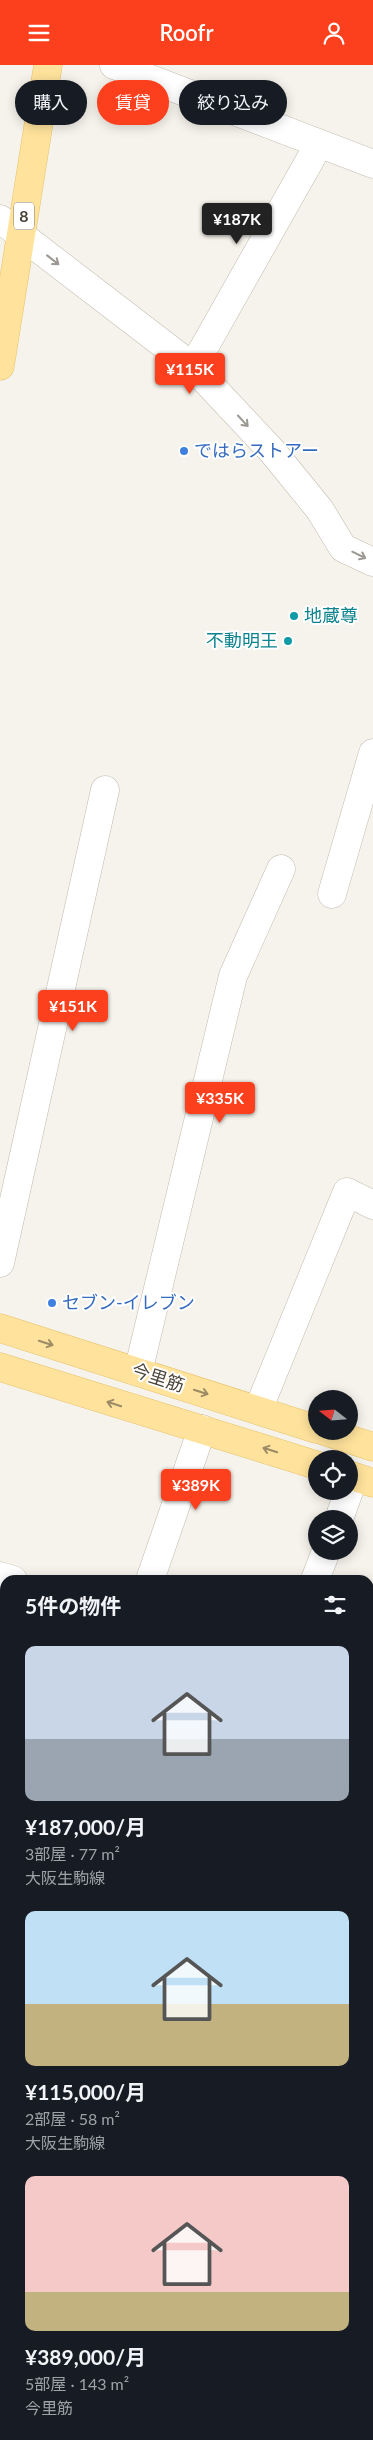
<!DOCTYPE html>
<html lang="ja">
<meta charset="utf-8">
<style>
body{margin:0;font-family:Lato,"Noto Sans JP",sans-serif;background:#20242c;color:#f1f3f6;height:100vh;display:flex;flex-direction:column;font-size:19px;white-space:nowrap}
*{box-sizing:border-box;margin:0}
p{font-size:16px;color:#9ea1a6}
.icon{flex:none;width:28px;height:28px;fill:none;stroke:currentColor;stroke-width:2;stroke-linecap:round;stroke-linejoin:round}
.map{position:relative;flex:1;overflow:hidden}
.drawer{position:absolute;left:0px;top:1510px;width:374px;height:865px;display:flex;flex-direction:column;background:#171b24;border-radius:15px 15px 0 0;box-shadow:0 2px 12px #0003}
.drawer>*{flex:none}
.top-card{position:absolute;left:15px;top:15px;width:344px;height:45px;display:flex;gap:10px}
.needle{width:32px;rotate:287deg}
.fabs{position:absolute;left:308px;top:1325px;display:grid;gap:10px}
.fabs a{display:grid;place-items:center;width:50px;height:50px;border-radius:50%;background:#171b24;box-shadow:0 2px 12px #0003;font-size:25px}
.price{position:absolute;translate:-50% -42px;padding:0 11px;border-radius:5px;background:#fc3f1d;color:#fff;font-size:16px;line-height:32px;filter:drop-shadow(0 1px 2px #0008)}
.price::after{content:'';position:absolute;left:50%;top:30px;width:15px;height:11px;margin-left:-8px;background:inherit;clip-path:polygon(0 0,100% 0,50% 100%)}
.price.active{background:#222;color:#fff}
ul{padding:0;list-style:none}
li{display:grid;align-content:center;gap:10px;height:265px;padding:0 25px}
li span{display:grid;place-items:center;height:155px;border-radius:10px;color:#555}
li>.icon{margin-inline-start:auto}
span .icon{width:90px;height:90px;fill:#fffc;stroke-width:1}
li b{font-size:21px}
h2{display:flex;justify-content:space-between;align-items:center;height:60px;padding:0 25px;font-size:21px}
.pill{padding:0 18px;border-radius:22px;background:#171b24;box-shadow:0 2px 12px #0003;font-size:18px;line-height:45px}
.pill.active{background:#fc3f1d;color:#fff}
header{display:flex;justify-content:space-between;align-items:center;height:65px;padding:0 25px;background:#fc3f1d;color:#fff;font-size:22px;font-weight:600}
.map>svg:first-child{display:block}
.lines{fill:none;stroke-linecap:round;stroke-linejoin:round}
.minor-casing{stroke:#c2bbae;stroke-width:29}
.major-casing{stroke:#e6c16a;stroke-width:29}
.minor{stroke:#fff;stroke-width:28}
.major{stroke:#ffe39c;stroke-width:28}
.oneway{stroke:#9c9892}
.oneway2{stroke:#9c8c66}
.shop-dot{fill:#3f7fe0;stroke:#fff;stroke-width:2}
.culture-dot{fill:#0f9aa8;stroke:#fff;stroke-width:2}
.labels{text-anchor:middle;stroke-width:4;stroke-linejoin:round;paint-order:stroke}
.shield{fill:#fff;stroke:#817c74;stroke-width:1}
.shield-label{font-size:16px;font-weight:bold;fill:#4b4439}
.shop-label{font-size:18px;fill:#366cbe;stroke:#fff;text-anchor:start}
.culture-label{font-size:18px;fill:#0d838f;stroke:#fff;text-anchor:start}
.street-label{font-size:18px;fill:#4b4439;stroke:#fff}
</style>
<header><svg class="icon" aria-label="menu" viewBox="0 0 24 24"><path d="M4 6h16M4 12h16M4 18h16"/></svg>Roofr<svg class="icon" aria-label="person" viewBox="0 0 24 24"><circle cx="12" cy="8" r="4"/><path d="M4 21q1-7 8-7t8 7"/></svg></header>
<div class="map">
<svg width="373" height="2375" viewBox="0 0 373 2375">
<rect width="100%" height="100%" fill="#f6f3ec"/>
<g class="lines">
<!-- minor casing -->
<g class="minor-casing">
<g id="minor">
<polyline points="114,0 373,99"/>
<polyline points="0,154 193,302 272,386 320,445 343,483 373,497"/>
<polyline points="193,302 319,79"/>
<polyline points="332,829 373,688"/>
<polyline points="0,1198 105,725"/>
<polyline points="138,1307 233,911 281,804"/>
<polyline points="258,1345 347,1127 373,1140"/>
<polyline points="339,1454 354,1412"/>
<polyline points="0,1511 13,1515"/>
<polyline points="150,1515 202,1364"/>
<polyline points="315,1515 326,1486"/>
<polyline points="369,1710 373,1705"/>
<polyline points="0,1733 5,1734"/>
<polyline points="0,1806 5,1787"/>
<polyline points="369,1813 373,1814"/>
<polyline points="0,2015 5,2000"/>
<polyline points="369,2029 373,2030"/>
<polyline points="369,2099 372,2100"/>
<polyline points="0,2220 5,2222"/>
<polyline points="367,2370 373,2373"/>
<polyline points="125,2375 127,2370"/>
<polyline points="214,2375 217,2370"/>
</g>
</g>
<!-- major casing -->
<g class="major-casing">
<g id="major">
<polyline points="0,301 48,0"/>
<polyline points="0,1263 316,1364"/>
<polyline points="0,1302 316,1400"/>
<polyline points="324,1366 373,1382"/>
<polyline points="349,1410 373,1418"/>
</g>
</g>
<!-- minor -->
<use href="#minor" class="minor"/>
<!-- major -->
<use href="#major" class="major"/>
</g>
<!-- one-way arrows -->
<defs><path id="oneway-shaft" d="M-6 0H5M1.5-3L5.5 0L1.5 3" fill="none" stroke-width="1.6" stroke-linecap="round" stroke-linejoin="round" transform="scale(1.25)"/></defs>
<g class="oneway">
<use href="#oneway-shaft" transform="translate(53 195) rotate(38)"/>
<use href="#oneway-shaft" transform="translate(243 356) rotate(47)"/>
<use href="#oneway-shaft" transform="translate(359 490) rotate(26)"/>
</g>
<g class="oneway2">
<use href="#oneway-shaft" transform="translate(46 1278) rotate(18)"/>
<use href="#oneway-shaft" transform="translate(201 1327) rotate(18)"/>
<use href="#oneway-shaft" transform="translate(114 1339) rotate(-162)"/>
<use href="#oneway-shaft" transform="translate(270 1385) rotate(-162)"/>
</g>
<!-- markers -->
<g class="shop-dot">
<circle cx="184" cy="386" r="5"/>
<circle cx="52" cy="1238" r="5"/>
</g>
<g class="culture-dot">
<circle cx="294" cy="551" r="5"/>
<circle cx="288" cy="576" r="5"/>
</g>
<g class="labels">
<!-- shield labels -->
<rect class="shield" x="14" y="137.5" width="20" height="27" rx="4"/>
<g class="shield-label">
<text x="24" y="157">8</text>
</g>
<!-- shop labels -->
<g class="shop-label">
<text x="194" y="392">ではらストアー</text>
<text x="62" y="1244">セブン-イレブン</text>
</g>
<!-- culture labels -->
<g class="culture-label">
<text x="304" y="557">地蔵尊</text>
<text x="278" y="582" text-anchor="end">不動明王</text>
</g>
<!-- street labels -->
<g class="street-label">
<text transform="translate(158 1313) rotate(18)" y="6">今里筋</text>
</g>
</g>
</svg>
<div class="fabs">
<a><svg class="needle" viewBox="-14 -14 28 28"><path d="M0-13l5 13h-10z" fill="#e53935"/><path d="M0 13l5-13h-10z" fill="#9ea1a6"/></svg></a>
<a><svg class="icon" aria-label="locate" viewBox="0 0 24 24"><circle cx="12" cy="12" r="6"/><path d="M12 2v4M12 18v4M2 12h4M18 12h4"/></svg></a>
<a><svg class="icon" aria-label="layers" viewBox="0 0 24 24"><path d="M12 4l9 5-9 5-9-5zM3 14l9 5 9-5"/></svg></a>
</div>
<b class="price active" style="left:237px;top:180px">¥187K</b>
<b class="price" style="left:190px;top:330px">¥115K</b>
<b class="price" style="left:73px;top:967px">¥151K</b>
<b class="price" style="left:220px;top:1059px">¥335K</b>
<b class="price" style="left:196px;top:1446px">¥389K</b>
<div class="top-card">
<a class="pill">購入</a>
<a class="pill active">賃貸</a>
<a class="pill">絞り込み</a>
</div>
<section class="drawer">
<h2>5件の物件<svg class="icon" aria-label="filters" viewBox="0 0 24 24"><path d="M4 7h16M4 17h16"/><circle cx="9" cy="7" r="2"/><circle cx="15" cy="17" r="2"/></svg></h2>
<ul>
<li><span style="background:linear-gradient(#c9d6e8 60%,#9aa5b1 0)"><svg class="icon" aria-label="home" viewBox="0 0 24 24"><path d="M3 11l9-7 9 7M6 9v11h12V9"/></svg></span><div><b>¥187,000/月</b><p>3部屋 · 77 m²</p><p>大阪生駒線</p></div></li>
<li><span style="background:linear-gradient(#bfe0f5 60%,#c2b280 0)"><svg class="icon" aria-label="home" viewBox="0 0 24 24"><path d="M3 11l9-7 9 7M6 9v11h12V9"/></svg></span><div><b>¥115,000/月</b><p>2部屋 · 58 m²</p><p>大阪生駒線</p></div></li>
<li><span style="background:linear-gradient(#f6c9c9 75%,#c2b280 0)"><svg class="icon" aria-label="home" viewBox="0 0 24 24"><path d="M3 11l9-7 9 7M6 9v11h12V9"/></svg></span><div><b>¥389,000/月</b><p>5部屋 · 143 m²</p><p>今里筋</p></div></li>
</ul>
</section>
</div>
